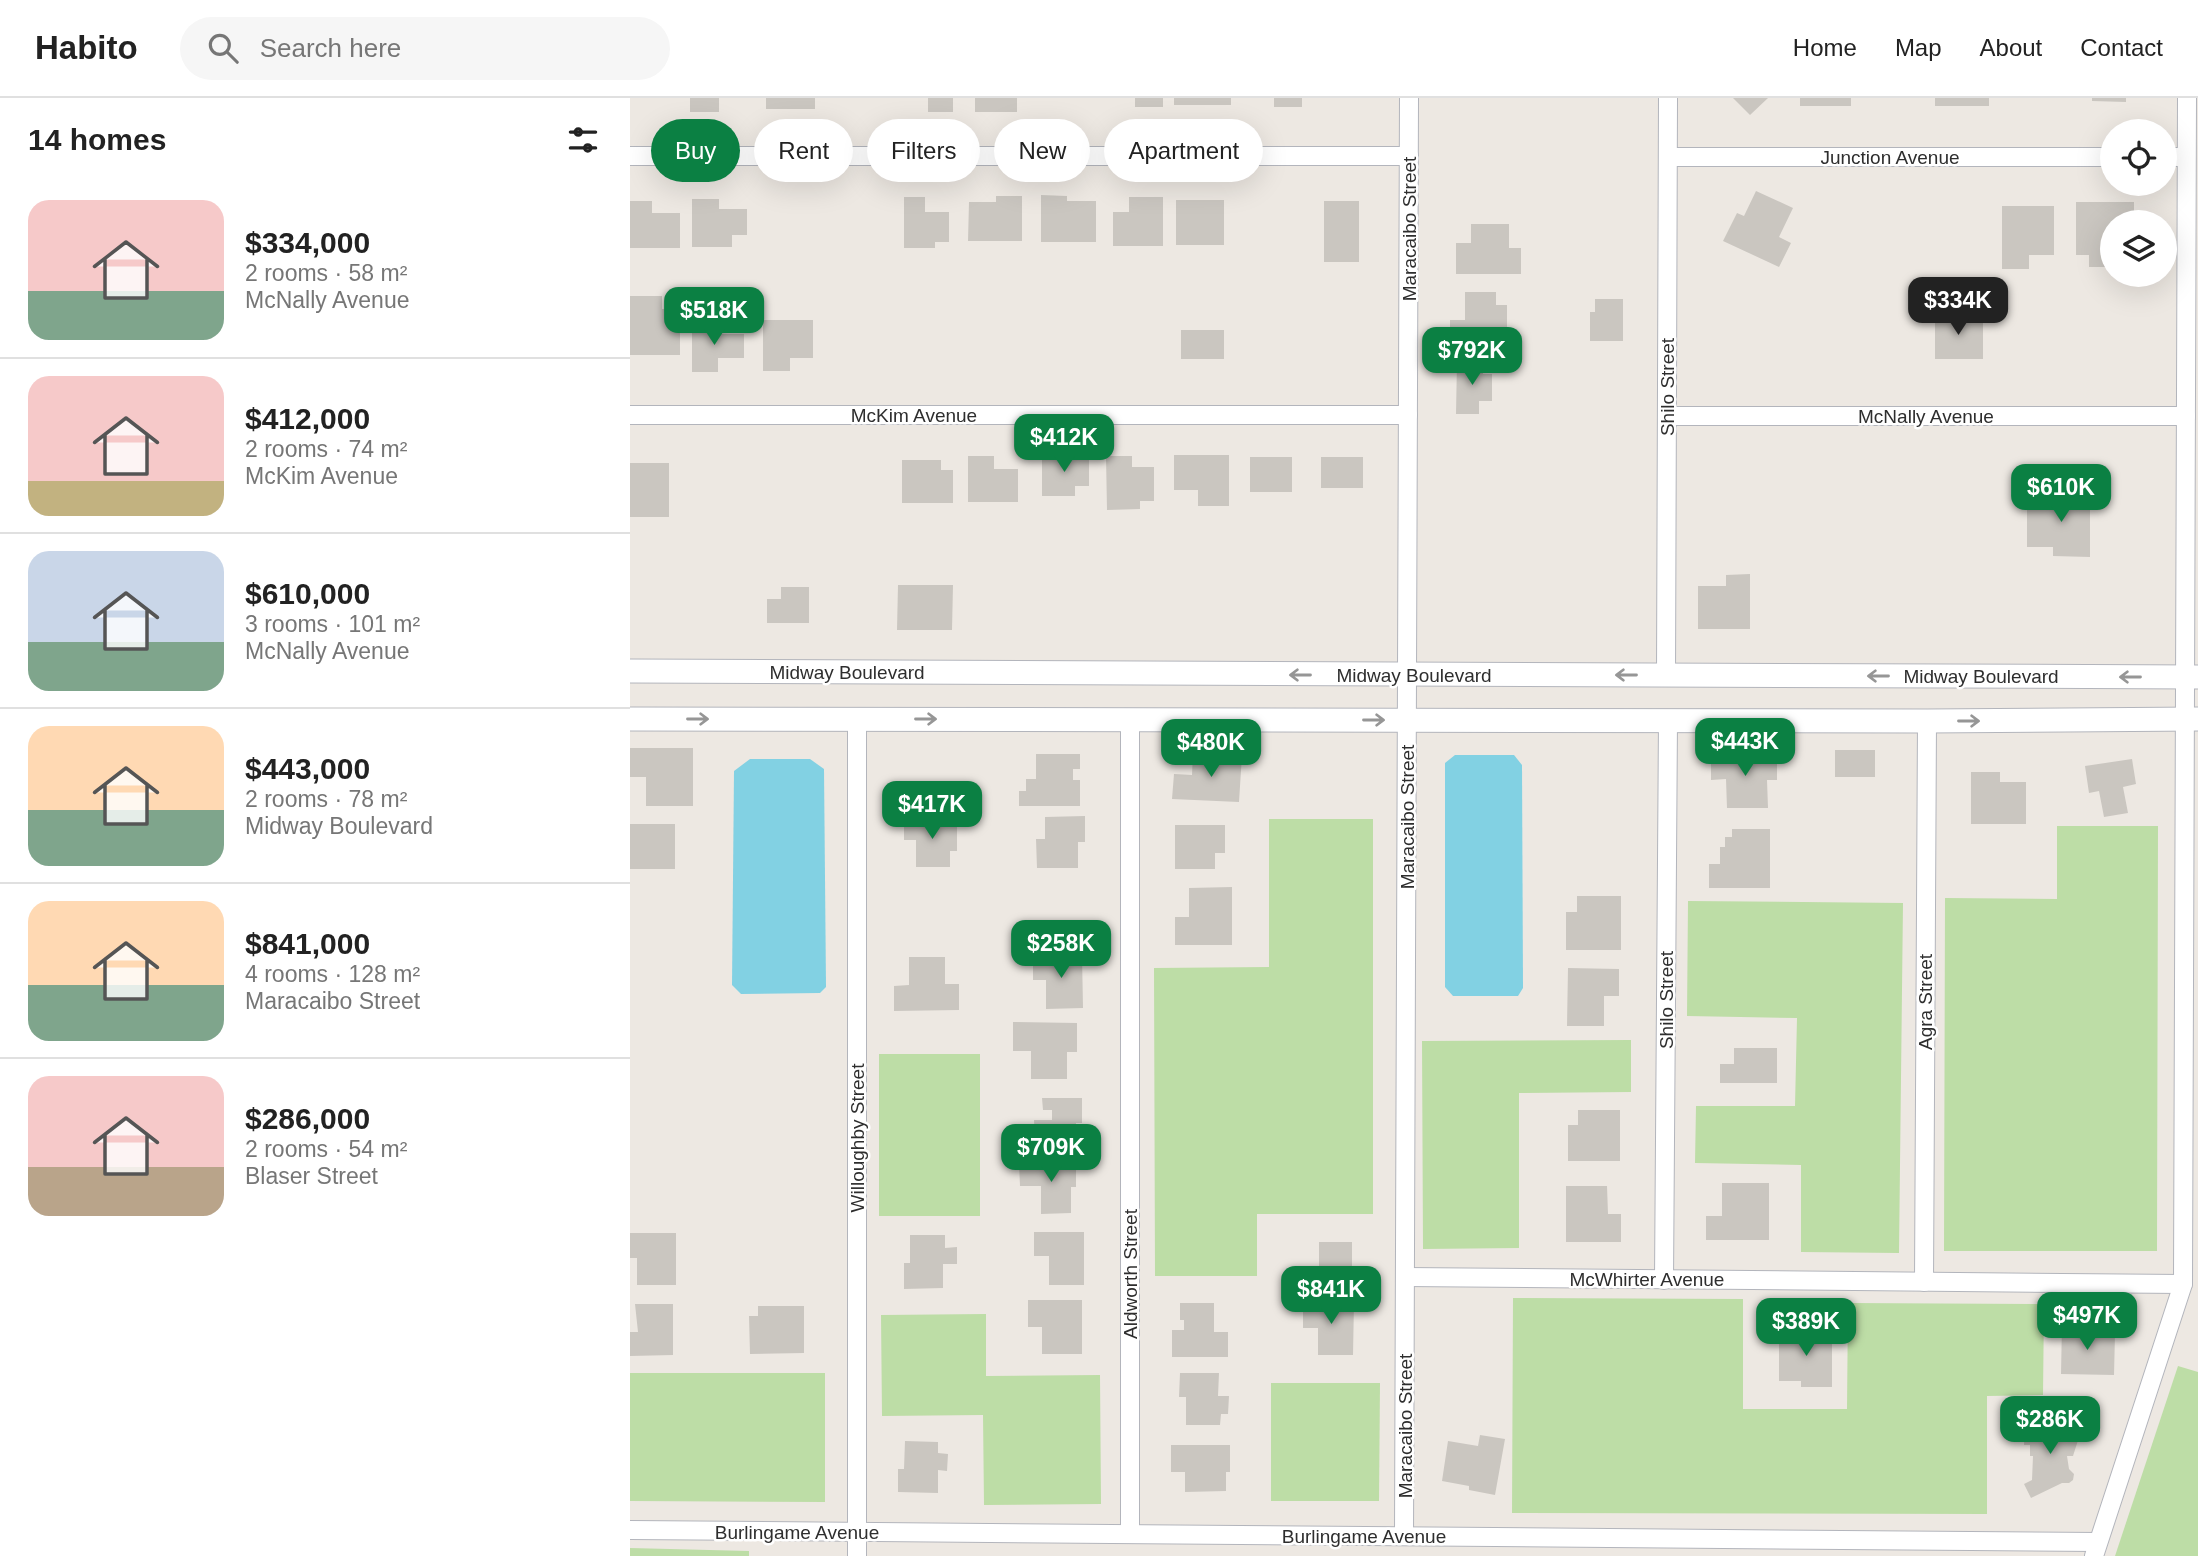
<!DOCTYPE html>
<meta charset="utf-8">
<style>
body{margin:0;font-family:Arial,sans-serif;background:#f6f6f6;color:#222;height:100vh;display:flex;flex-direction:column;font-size:26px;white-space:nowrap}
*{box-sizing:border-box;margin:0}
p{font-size:23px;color:#767676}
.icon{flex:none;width:38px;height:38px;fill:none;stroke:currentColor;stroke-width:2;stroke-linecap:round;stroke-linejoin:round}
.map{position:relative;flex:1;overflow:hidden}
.drawer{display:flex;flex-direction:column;background:#fff;width:630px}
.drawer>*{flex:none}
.guide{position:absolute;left:21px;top:21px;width:665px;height:63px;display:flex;gap:14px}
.tools{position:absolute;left:1470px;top:21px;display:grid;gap:14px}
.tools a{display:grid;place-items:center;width:77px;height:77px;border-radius:50%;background:#fff;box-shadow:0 7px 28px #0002;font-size:35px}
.price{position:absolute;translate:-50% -60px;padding:0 16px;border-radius:14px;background:#0b8043;color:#fff;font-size:23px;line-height:46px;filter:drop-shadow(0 2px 4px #0008)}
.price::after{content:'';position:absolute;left:50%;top:42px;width:21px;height:16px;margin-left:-10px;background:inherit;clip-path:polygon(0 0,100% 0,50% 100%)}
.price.active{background:#222;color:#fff}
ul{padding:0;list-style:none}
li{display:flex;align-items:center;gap:21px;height:175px;padding:0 28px}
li+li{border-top:2px solid #e0e0e0}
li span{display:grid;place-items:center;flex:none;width:196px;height:140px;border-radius:21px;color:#555}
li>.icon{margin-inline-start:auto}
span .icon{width:84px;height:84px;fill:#fffc;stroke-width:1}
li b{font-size:30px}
h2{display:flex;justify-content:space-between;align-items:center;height:84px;padding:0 28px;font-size:30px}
.tag{padding:0 24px;border-radius:32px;background:#fff;box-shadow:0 7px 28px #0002;font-size:24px;line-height:63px}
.tag.active{background:#0b8043;color:#fff}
header{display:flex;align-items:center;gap:42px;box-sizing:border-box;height:98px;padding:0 35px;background:#fff;border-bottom:2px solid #e0e0e0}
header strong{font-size:33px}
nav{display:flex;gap:38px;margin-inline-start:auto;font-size:24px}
.search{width:490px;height:63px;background:#f6f6f6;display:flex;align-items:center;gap:18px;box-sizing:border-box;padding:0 24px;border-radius:38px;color:#767676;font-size:26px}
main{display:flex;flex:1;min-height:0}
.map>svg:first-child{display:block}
.green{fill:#bddda6}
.water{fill:#82d1e3}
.building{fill:#cac6c0}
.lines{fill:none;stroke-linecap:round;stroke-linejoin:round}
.minor-casing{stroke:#b3b5bc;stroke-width:20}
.tertiary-casing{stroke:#b3b5bc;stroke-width:25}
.minor{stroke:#fff;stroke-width:18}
.tertiary{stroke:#fff;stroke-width:23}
.oneway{stroke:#969696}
.labels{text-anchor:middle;stroke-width:5;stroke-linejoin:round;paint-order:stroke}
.street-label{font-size:19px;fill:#2e2e2e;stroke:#fff}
</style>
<header>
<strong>Habito</strong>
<div class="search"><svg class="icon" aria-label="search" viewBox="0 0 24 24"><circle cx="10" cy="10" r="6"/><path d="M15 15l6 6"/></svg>Search here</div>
<nav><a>Home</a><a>Map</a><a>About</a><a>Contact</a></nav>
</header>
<main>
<section class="drawer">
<h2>14 homes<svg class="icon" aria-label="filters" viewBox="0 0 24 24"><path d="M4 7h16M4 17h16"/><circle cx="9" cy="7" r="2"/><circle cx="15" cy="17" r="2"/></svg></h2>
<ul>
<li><span style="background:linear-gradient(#f6c9c9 65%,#7fa58c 0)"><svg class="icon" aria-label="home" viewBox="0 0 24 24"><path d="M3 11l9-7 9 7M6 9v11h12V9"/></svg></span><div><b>$334,000</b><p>2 rooms · 58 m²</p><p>McNally Avenue</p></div></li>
<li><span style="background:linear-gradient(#f6c9c9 75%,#c2b280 0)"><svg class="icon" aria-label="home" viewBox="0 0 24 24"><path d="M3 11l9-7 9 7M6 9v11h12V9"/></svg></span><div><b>$412,000</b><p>2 rooms · 74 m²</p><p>McKim Avenue</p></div></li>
<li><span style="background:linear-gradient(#c9d6e8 65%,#7fa58c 0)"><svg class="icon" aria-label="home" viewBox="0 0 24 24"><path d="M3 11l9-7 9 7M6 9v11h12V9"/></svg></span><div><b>$610,000</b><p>3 rooms · 101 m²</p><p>McNally Avenue</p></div></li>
<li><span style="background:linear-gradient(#ffd9b3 60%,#7fa58c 0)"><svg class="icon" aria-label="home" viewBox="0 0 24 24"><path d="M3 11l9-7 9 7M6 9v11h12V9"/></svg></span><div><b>$443,000</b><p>2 rooms · 78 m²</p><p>Midway Boulevard</p></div></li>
<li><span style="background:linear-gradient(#ffd9b3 60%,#7fa58c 0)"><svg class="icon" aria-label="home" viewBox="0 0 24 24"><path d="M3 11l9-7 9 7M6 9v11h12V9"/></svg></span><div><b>$841,000</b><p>4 rooms · 128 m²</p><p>Maracaibo Street</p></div></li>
<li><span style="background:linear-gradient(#f6c9c9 65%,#b9a48a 0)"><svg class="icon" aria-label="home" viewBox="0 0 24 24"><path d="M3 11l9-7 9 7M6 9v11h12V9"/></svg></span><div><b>$286,000</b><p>2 rooms · 54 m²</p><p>Blaser Street</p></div></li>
</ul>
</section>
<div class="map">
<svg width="1568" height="1458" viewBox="0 0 1568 1458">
<rect width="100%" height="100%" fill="#ede8e2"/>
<!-- green -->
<g class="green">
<polygon points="639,721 743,721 743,1116 627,1116 627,1178 525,1178 524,870 639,869"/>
<polygon points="1427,728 1528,728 1527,1153 1314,1153 1315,800 1427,801"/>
<polygon points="1058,803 1273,805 1269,1155 1171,1154 1171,1067 1065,1065 1066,1008 1165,1008 1167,920 1057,918"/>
<polygon points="1001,942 1001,994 889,995 889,1150 793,1151 792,943"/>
<rect x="249" y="956" width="101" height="162"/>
<polygon points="883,1200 1113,1201 1113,1311 1217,1311 1218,1205 1414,1206 1413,1297 1357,1298 1357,1416 882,1415"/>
<polygon points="356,1216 356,1278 470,1277 471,1406 354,1407 353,1317 252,1318 251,1217"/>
<polygon points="1548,1268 1568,1274 1568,1458 1485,1458"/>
<polygon points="0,1275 195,1275 195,1404 0,1403"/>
<polygon points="641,1285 750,1285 749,1403 641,1403"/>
<polygon points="0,1450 119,1453 119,1458 0,1458"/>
</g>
<!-- water -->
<g class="water">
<polygon points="825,657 884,657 892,667 893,890 888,898 823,898 815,889 815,665"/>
<polygon points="120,661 180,661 194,671 196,889 190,895 111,896 102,887 104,673"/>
</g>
<!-- building -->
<g class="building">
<rect x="60" y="0" width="29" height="14"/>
<rect x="136" y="0" width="49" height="11"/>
<rect x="298" y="0" width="25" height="14"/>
<rect x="345" y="0" width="42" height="14"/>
<rect x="505" y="0" width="28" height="9"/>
<rect x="544" y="0" width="57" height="7"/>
<rect x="644" y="0" width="28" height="9"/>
<polygon points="1103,0 1138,0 1120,17"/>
<rect x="1170" y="0" width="51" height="8"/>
<rect x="1305" y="0" width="54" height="8"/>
<polygon points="1462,0 1496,0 1496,4 1462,3"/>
<polygon points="1126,93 1163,110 1149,139 1161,145 1149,169 1093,143 1107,115 1114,118"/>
<polygon points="411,97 437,98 437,103 466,103 466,144 411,144"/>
<polygon points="366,98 392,98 392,143 338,143 339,104 366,104"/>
<polygon points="274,99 295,99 295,114 319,114 319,144 305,144 305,150 274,150"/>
<polygon points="499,99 533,99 533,148 483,148 483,114 499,114"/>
<polygon points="62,101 89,101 89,111 117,111 117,137 102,137 102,149 62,149"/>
<rect x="546" y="102" width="48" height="45"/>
<polygon points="0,103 22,103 22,115 50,115 50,150 0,150"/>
<rect x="694" y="103" width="35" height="61"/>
<polygon points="1446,104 1504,104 1504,124 1482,124 1482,169 1459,169 1459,157 1446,157"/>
<polygon points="1372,108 1424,108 1424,157 1399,157 1399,171 1372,171"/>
<polygon points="841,126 879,126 879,150 891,150 891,176 826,176 826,145 841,145"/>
<polygon points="835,194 866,194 866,207 877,207 877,250 820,250 820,222 835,222"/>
<polygon points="0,198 32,198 32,211 50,211 50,257 0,257"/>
<polygon points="965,201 993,201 993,243 960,243 960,214 965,214"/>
<polygon points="1305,214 1332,214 1332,222 1353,222 1353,261 1305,261"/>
<polygon points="133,222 183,222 183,260 160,260 160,273 133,273"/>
<polygon points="62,226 89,226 89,236 114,236 114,260 88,260 88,274 62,274"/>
<rect x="551" y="232" width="43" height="29"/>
<polygon points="827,263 853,263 853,276 862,276 862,303 849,303 849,316 826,316"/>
<polygon points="412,357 459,357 459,388 445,388 445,398 412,398"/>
<polygon points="544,357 599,357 599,408 568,408 568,392 544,392"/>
<polygon points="338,358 364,358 364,371 388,371 388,404 338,404"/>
<polygon points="476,358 502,358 502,369 524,369 524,403 510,403 510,411 477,412"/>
<rect x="620" y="359" width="42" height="35"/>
<rect x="691" y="359" width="42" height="31"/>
<polygon points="272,362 311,362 311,372 323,372 323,405 272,405"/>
<rect x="0" y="365" width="39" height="54"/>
<polygon points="1432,392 1460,392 1460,459 1423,458 1423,449 1397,449 1397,400 1432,400"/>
<polygon points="1120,476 1120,531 1068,531 1068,488 1096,488 1096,477"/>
<polygon points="268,487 323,487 322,532 267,532"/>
<polygon points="151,489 179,489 179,525 137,525 137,501 151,501"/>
<polygon points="0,650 63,650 63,708 16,708 16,679 0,679"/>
<rect x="1205" y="652" width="40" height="27"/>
<polygon points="563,655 612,657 609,704 542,701 544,676 562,677"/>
<polygon points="406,656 450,656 450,671 443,671 443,682 450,682 450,708 389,708 389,693 396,693 396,681 406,681"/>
<polygon points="1081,657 1147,657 1147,682 1137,682 1138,710 1097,710 1096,681 1081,682"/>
<polygon points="1502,661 1506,686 1493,689 1498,715 1474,719 1469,693 1459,695 1455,668"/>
<polygon points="1341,674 1370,674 1370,684 1396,684 1396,726 1341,726"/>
<polygon points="455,718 455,744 448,744 448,770 407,770 406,741 415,741 415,719"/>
<polygon points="274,721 327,721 327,753 320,753 320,769 286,769 286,742 274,742"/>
<rect x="0" y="726" width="45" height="45"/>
<polygon points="545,727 595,727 595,755 585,755 585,771 545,771"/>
<polygon points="1102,731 1140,731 1140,790 1079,790 1079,766 1090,766 1090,749 1095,749 1095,739 1102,739"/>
<polygon points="602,789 602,847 545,847 545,819 559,819 559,790"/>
<polygon points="947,798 991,798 991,852 936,852 936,814 947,814"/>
<polygon points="403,857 452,857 453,910 416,911 416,882 403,882"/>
<polygon points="279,859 315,859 315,886 329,886 329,912 264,913 264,888 279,887"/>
<polygon points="938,870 989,871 989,898 974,898 974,928 937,928"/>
<polygon points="383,924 447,925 447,954 437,954 437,981 401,981 401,953 383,953"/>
<polygon points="1104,950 1147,950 1147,985 1090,985 1090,966 1104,966"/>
<polygon points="412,1000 452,1000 452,1025 446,1025 446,1051 414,1051 414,1040 405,1040 404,1022 422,1022 422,1012 413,1012"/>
<polygon points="948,1012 990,1012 990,1063 938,1063 938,1027 948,1027"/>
<polygon points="446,1064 446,1089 441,1089 441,1115 411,1116 411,1088 390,1088 389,1065"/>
<polygon points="1092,1085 1139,1085 1139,1142 1076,1142 1076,1118 1092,1118"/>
<polygon points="936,1088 977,1088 978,1116 991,1116 991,1144 936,1144"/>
<polygon points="404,1134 454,1134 454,1187 419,1187 419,1158 404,1158"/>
<polygon points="0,1135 46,1135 46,1187 7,1187 7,1160 0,1160"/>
<polygon points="280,1137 315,1137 315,1150 327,1149 327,1166 313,1166 313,1190 274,1191 274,1165 280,1165"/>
<rect x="689" y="1144" width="33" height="37"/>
<polygon points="398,1202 452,1202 452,1256 412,1256 412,1229 398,1229"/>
<polygon points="673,1204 724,1204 723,1257 688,1257 688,1230 673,1230"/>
<polygon points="550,1205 584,1205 584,1234 598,1234 598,1259 542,1259 542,1232 554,1232 554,1222 550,1222"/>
<polygon points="5,1206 43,1206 43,1257 0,1258 0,1234 8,1234"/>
<polygon points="128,1208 174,1208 174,1255 120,1256 119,1218 128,1218"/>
<polygon points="1432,1226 1449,1226 1449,1232 1466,1232 1466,1236 1485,1236 1484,1277 1431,1276"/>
<polygon points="1149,1233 1202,1233 1202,1289 1171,1289 1171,1283 1149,1283"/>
<polygon points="550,1275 589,1275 588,1298 599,1298 598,1316 591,1316 590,1327 556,1327 556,1299 549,1299"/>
<polygon points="1410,1320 1450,1336 1443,1358 1437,1358 1439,1371 1444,1376 1443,1382 1439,1385 1432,1385 1401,1400 1394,1386 1402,1382 1403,1358 1400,1358 1400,1347 1394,1347 1395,1329 1406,1329"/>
<polygon points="850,1337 875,1341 865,1397 839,1392 839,1388 812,1383 818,1343 848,1348"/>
<polygon points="275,1343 308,1344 308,1355 318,1356 317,1373 308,1372 308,1395 268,1394 268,1371 274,1371"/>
<polygon points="541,1347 600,1347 600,1374 596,1374 596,1393 555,1394 555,1374 541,1374"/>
</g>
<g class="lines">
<!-- minor casing -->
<g class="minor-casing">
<g id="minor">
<polyline points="0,58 779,58"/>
<polyline points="1038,59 1482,59"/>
<polyline points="1535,59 1556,59"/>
<polyline points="0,317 778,317"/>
<polyline points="1037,318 1556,318"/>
<polyline points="1036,577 1038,0"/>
<polyline points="775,1179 1553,1186"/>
<polyline points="1034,1182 1038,622"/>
<polyline points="1294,1184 1297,623"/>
<polyline points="0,1432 1468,1444"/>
<polyline points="500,1436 500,621"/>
<polyline points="774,1438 779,0"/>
<polyline points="227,1458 227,621"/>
<polyline points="1464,1458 1553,1186 1557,0"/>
</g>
</g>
<!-- tertiary casing -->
<g class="tertiary-casing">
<g id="tertiary">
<polyline points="0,573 1568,579"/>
<polyline points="0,621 1297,623 1568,621"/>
</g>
</g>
<!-- minor -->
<use href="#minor" class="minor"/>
<!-- tertiary -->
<use href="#tertiary" class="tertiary"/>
</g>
<!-- one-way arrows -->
<defs><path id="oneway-shaft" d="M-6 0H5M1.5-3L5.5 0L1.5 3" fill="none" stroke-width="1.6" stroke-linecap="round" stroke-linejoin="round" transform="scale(1.75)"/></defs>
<g class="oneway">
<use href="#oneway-shaft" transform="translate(670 577) rotate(-180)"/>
<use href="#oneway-shaft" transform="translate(996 577) rotate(180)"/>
<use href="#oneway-shaft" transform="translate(1248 578) rotate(-180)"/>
<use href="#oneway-shaft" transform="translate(1500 579) rotate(-180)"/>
<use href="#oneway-shaft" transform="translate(68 621)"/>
<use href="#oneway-shaft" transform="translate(296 621)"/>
<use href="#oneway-shaft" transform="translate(744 622)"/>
<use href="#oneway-shaft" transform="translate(1339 623)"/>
</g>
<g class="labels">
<!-- street labels -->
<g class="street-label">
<text x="1260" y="66">Junction Avenue</text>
<text transform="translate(779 131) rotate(-90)" y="7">Maracaibo Street</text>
<text transform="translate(1037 289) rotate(-90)" y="7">Shilo Street</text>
<text x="284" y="324">McKim Avenue</text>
<text x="1296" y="325">McNally Avenue</text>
<text x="217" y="581">Midway Boulevard</text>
<text x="784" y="584">Midway Boulevard</text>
<text x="1351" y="585">Midway Boulevard</text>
<text transform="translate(777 719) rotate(-90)" y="7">Maracaibo Street</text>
<text transform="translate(1036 902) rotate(-90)" y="7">Shilo Street</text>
<text transform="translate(1295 904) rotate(-90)" y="7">Agra Street</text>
<text transform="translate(227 1040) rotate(-90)" y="7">Willoughby Street</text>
<text transform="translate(500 1176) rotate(-90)" y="7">Aldworth Street</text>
<text x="1017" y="1188">McWhirter Avenue</text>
<text transform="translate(775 1328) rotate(-90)" y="7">Maracaibo Street</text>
<text x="167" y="1441">Burlingame Avenue</text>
<text x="734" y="1445">Burlingame Avenue</text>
</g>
</g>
</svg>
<div class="tools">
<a><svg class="icon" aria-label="locate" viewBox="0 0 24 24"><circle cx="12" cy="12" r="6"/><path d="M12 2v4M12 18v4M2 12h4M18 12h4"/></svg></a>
<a><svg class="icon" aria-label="layers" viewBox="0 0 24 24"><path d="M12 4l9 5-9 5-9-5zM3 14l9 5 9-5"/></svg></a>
</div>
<b class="price active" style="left:1328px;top:239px">$334K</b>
<b class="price" style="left:84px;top:249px">$518K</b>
<b class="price" style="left:842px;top:289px">$792K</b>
<b class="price" style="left:434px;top:376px">$412K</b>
<b class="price" style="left:1431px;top:426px">$610K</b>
<b class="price" style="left:1115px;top:680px">$443K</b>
<b class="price" style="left:581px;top:681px">$480K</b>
<b class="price" style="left:302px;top:743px">$417K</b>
<b class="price" style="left:431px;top:882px">$258K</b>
<b class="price" style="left:421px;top:1086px">$709K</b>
<b class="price" style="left:701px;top:1228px">$841K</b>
<b class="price" style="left:1457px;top:1254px">$497K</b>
<b class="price" style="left:1176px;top:1260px">$389K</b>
<b class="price" style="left:1420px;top:1358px">$286K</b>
<div class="guide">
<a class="tag active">Buy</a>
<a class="tag">Rent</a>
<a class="tag">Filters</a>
<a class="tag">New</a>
<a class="tag">Apartment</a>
</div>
</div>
</main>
